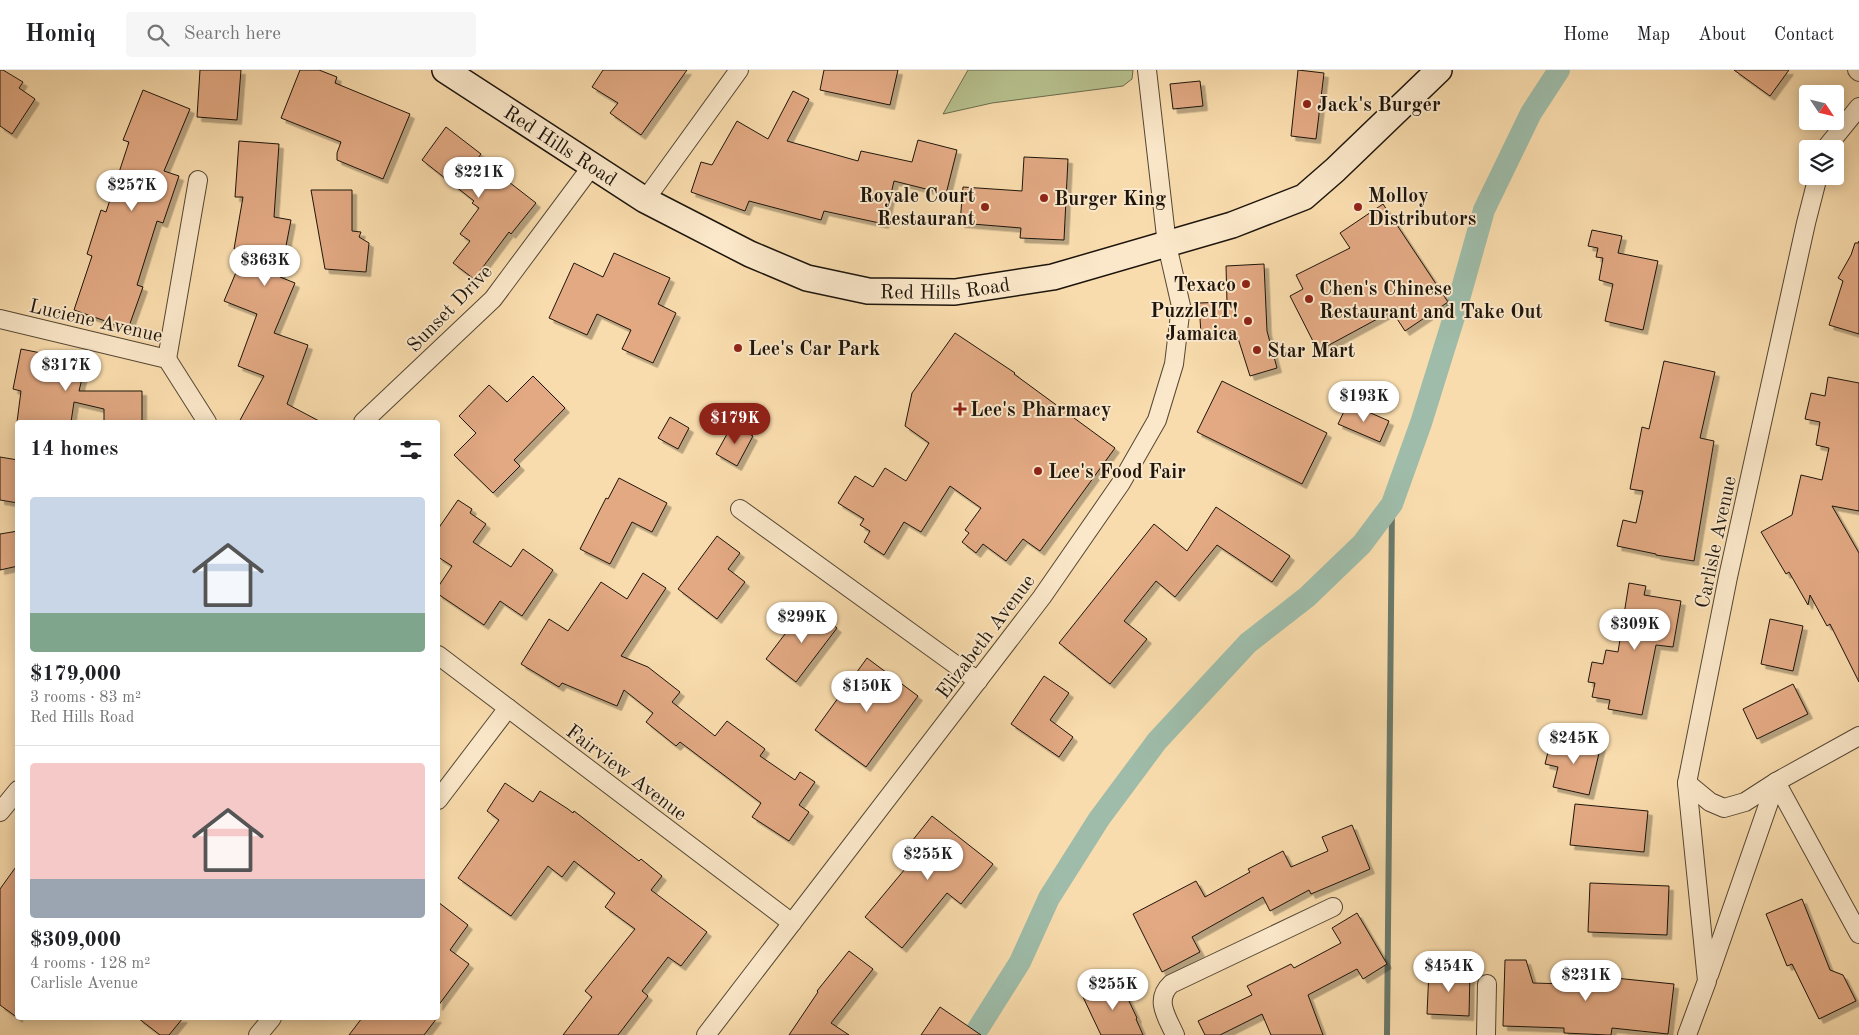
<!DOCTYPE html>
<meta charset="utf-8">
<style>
body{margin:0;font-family:"Old Standard TT",serif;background:#f6f6f6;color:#202124;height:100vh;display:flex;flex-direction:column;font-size:19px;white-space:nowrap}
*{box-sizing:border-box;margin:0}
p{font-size:16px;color:#757577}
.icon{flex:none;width:28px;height:28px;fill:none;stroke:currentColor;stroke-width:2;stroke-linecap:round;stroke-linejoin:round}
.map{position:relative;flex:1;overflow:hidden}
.drawer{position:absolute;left:15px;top:350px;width:425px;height:600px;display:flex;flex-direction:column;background:#fff;border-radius:5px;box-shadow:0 2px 12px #0003}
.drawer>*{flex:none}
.needle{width:32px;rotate:125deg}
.controls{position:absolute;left:1799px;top:15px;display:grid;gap:10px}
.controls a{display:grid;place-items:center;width:45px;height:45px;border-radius:5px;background:#fff;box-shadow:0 2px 12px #0003;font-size:25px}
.price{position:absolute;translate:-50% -42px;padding:0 11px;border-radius:18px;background:#fff;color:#222;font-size:16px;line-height:32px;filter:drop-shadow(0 1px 2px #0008)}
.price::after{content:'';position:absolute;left:50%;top:30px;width:15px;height:11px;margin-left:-8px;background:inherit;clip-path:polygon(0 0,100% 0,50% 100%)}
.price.on{background:#8f2418;color:#fff}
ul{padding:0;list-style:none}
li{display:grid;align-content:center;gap:10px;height:265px;padding:0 15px}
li+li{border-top:1px solid #e0e0e0}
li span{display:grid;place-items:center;height:155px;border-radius:5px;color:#555}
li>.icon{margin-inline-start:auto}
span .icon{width:90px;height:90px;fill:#fffc;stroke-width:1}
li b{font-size:21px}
h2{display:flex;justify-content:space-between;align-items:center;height:60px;padding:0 15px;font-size:21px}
header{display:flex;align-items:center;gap:30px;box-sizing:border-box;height:70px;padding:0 25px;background:#fff;border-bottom:1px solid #e0e0e0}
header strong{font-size:24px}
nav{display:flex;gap:28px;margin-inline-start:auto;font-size:18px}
.search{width:350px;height:45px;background:#f6f6f6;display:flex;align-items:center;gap:12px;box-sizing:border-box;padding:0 18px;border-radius:5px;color:#757577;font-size:19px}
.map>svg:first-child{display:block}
.green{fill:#b7c28f;stroke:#6a6c4e}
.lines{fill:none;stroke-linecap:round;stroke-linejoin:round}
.stream{stroke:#6a796a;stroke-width:6}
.canal{stroke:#9ebca9;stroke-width:22}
.building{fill:#e2a983;stroke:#1d150c;filter:url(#shadow)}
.street-casing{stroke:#544734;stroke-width:20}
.secondary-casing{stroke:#1d150c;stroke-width:28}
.street{stroke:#fbe8ca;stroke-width:18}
.secondary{stroke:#fbe8ca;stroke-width:25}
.poi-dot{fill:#8f2418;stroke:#fbe8ca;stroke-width:2}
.labels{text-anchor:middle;stroke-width:4;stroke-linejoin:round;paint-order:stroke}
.poi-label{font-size:20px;font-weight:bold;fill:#1d150c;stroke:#fbe8ca;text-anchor:start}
.street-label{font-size:20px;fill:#1d150c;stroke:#fbe8ca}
</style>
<header>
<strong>Homiq</strong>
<div class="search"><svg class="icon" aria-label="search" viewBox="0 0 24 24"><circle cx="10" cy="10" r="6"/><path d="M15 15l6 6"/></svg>Search here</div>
<nav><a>Home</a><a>Map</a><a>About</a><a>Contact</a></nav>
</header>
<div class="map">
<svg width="1859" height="965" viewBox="0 0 1859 965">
<defs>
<filter id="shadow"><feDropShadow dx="4.5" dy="4.5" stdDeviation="0" flood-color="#0004"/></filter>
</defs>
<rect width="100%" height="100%" fill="#f9dcad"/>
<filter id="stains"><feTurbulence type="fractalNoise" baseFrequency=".004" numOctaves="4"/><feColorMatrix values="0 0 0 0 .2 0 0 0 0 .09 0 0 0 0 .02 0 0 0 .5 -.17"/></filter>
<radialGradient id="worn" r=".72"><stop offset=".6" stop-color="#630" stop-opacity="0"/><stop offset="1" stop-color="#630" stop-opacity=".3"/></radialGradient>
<!-- green -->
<polygon class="green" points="968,0 1133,0 1132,9 1123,16 992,33 943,44"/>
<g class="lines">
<!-- stream -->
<polyline class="stream" points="1387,965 1392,434"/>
<!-- canal -->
<polyline class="canal" points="974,965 1020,892 1049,828 1099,749 1157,671 1248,573 1307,527 1362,474 1392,434 1421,353 1454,247 1484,140 1531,43 1559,0"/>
</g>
<!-- building -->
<g class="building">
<polygon points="0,0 3,0 23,12 19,18 35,29 12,64 0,56"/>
<polygon points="200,0 241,0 237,50 197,47"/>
<polygon points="300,0 319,0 337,7 335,13 410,44 383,109 337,90 337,83 341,72 281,48"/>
<polygon points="603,0 687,0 641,65 610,43 618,33 592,17"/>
<polygon points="824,0 898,0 890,35 820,20"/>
<polygon points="1298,0 1324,3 1316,69 1291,66"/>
<polygon points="1734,0 1789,0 1770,26"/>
<polygon points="1200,11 1203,36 1173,39 1170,14"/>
<polygon points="143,20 190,39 164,101 179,106 163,153 157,151 137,215 143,217 128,259 74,240 92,186 87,184 101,140 106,142 129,72 123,70"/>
<polygon points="793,21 809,29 787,71 858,91 861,81 912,92 918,70 957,80 946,124 894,111 884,154 824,141 821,150 749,131 745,141 691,122 701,92 712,95 737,51 768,69"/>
<polygon points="446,57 481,84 478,88 536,133 511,164 509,162 474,209 453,193 470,171 460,164 479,138 472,133 474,131 422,90"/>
<polygon points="239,71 279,74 274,147 291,150 280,207 295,213 274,263 308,275 287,334 321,352 239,352 264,306 238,296 257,244 224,231 245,181 234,179 243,127 235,127"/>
<polygon points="1024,87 1068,89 1064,170 1020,168 1021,158 960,153 963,117 1022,121"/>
<polygon points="311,120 352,120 352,161 361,162 359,167 369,173 366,202 325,199"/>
<polygon points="1383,134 1448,232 1405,261 1392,241 1318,281 1290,226 1303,219 1296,205 1350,178 1340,163"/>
<polygon points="1592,160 1622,166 1618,183 1658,191 1643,260 1605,251 1613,214 1599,210 1603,188 1596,187 1598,178 1588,176"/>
<polygon points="1859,171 1859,264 1829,255 1843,211 1838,208 1851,185 1855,173 1858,173"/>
<polygon points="614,183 670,208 658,234 676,243 653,293 622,279 631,260 597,244 587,265 549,248 574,193 603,207"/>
<polygon points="1264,194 1267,261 1277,298 1250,306 1236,262 1201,264 1199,233 1227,232 1226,196"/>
<polygon points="955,263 1015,303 1014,304 1115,378 1040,481 1023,469 1006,491 983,474 976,483 962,472 969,463 965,460 981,438 950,416 921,462 904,452 884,485 864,472 870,461 860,455 864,449 838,433 855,406 873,417 885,398 906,411 929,373 905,356 912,323"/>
<polygon points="21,279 86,292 79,321 142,321 142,352 104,352 104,339 74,332 71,352 17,352 21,321 13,319"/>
<polygon points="1664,291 1715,302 1700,368 1714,371 1694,491 1656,485 1656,484 1617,476 1623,450 1636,453 1643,421 1630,419 1642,357 1649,359"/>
<polygon points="533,306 565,338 514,390 520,396 493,423 454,385 476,363 459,346 489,315 507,332"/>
<polygon points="1828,307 1859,313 1859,441 1832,436 1859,483 1859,612 1830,554 1827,556 1810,525 1808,535 1789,502 1786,504 1761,462 1792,445 1801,405 1822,410 1829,378 1816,375 1820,352 1805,349 1811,323 1825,326"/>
<polygon points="1222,311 1327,363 1302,414 1197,362"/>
<polygon points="1348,333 1389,351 1380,372 1338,354"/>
<polygon points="670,347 689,358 678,379 658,368"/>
<polygon points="732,355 753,366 737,396 716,384"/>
<polygon points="0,387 18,390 18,433 0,430"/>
<polygon points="619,408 667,433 652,462 632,452 610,494 580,479 606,428 608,429"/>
<polygon points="458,430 472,439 470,443 486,454 473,472 511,497 523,479 553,500 522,546 500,531 484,555 438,524 438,517 452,496 438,487 438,459"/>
<polygon points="1216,437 1290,486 1272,512 1217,475 1175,527 1156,511 1124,551 1147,569 1110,614 1059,573 1154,454 1187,481"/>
<polygon points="18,461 18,496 0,500 0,464"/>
<polygon points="717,466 740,483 728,499 745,512 717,549 678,519"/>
<polygon points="643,503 666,518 621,586 648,597 680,622 672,632 715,666 727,651 765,679 760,686 795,710 800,702 815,712 799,735 809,742 789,771 752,747 761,733 680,672 676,676 646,652 653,643 624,620 617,636 562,613 559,617 521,594 549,549 568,561 601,512 627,529"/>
<polygon points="1629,513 1646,516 1644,525 1681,531 1673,577 1656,575 1642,645 1608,639 1610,630 1592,627 1595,613 1588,612 1592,592 1603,594 1606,580 1618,582"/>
<polygon points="807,535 837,558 796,612 766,589"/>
<polygon points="1770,549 1803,556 1793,601 1761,594"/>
<polygon points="867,588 918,626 866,697 815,660"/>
<polygon points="1044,606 1069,623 1050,650 1073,667 1059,687 1011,654"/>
<polygon points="1793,614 1808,644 1757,669 1743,639"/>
<polygon points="1568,668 1601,675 1589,725 1553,717 1558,697 1545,694 1550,674 1566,678"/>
<polygon points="505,713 533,732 540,721 568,739 573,743 574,741 639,791 641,789 662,806 651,820 707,862 681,896 668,887 642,921 648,926 618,965 563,965 592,927 585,921 635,859 605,837 615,823 574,791 562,807 548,796 511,846 458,808 499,750 487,741"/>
<polygon points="1575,734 1648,741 1644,782 1570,775"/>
<polygon points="932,746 993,794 961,834 947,823 902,878 865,847 910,793 900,786"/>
<polygon points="1352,755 1370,799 1311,824 1309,820 1270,841 1263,827 1192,867 1200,882 1162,902 1133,844 1196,811 1205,827 1250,802 1248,799 1283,781 1291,797 1328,781 1322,767"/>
<polygon points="18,794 18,948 0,935 0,819"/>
<polygon points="1590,813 1669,816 1667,865 1588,862"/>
<polygon points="1802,829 1830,900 1843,905 1856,931 1819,949 1792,894 1787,896 1766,844"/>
<polygon points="438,832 468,855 450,880 469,894 438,936"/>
<polygon points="1357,843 1387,894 1363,909 1357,899 1308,925 1323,965 1271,965 1262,944 1220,965 1205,965 1198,951 1252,925 1247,916 1291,894 1294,898 1341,873 1332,858"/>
<polygon points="849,881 873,899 831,953 849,965 789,965 818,922 817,921"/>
<polygon points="1505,890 1526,890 1533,913 1567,914 1567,900 1615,903 1615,908 1674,914 1668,964 1612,958 1611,965 1608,965 1564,963 1564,958 1503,956"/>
<polygon points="1429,900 1470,901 1469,946 1427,944"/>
<polygon points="1119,910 1137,948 1136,949 1143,965 1101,965 1083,927"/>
<polygon points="940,937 981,965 921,965"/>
<polygon points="138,948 183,948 169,965 160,965"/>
<polygon points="362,948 437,948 424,965 349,965"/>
</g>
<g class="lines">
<!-- street casing -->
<g class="street-casing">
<g id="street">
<polyline points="1857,0 1859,2"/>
<polyline points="1825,79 1859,37"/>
<polyline points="645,130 739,0"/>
<polyline points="0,249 167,289 207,352"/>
<polyline points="167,289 198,110"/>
<polyline points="363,352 493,229 592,96"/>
<polyline points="740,439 978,611"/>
<polyline points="438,585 792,853"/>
<polyline points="1776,712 1859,864"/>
<polyline points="1687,713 1710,732 1724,738 1745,732 1776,712 1859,666"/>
<polyline points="438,730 508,638"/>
<polyline points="0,742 18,720"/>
<polyline points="1709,905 1776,712"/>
<polyline points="258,965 272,948"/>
<polyline points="706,965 1042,527 1121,413 1157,350 1174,294 1181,236 1167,175 1147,0"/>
<path d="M1175,965C1167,947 1154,930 1171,914L1333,837"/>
<polyline points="1486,965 1487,914"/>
<polyline points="1687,965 1707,911 1687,713 1728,507 1806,153 1818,106"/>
</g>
</g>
<!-- secondary casing -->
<g class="secondary-casing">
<g id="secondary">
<path id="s1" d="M445,0L645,130L750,184L807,208L868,221L955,222L1053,207L1232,155L1304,127L1335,100L1439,0"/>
</g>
</g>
<!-- street -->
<use href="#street" class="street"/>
<!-- secondary -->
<use href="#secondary" class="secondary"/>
</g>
<!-- markers -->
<g class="poi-dot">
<circle cx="1307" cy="34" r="5"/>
<circle cx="1044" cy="128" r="5"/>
<circle cx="985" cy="137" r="5"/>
<circle cx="1358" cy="137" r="5"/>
<circle cx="1246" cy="214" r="5"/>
<circle cx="1309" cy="229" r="5"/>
<circle cx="1248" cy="251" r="5"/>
<circle cx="738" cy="278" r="5"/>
<circle cx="1257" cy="280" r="5"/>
<path d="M957.5 331.5h5v5h5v5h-5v5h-5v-5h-5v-5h5z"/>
<circle cx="1038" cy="401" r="5"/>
</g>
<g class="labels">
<!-- poi labels -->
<g class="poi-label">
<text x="1317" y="41">Jack's Burger</text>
<text x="975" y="132" text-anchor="end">Royale Court<tspan x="975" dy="23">Restaurant</tspan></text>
<text x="1368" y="132">Molloy<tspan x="1368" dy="23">Distributors</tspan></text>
<text x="1054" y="135">Burger King</text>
<text x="1236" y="221" text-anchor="end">Texaco</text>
<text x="1319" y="225">Chen's Chinese<tspan x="1319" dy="23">Restaurant and Take Out</tspan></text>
<text x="1238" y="247" text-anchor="end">PuzzleIT!<tspan x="1238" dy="23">Jamaica</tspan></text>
<text x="748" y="285">Lee's Car Park</text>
<text x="1267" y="287">Star Mart</text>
<text x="970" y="346">Lee's Pharmacy</text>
<text x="1048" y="408">Lee's Food Fair</text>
</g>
<!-- street labels -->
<g class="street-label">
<text dy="7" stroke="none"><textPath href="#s1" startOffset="138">Red Hills Road</textPath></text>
<text dy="7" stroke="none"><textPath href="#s1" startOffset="558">Red Hills Road</textPath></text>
<text transform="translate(449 238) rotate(-46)" y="7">Sunset Drive</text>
<text transform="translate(96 250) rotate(13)" y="7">Luciene Avenue</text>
<text transform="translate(1715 472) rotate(-78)" y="7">Carlisle Avenue</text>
<text transform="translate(985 566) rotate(-53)" y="7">Elizabeth Avenue</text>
<text transform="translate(627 702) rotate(37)" y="7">Fairview Avenue</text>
</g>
</g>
<rect width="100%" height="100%" filter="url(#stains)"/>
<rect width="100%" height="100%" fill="url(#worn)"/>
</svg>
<div class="controls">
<a><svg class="needle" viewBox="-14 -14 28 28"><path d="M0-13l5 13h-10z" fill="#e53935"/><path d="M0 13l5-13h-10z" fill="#757577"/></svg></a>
<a><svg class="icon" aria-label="layers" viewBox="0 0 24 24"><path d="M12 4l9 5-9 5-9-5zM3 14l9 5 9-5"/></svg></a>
</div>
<b class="price" style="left:479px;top:129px">$221K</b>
<b class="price" style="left:132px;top:142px">$257K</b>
<b class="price" style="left:265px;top:217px">$363K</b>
<b class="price" style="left:66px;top:322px">$317K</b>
<b class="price" style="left:1364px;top:353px">$193K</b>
<b class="price on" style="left:735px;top:375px">$179K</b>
<b class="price" style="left:802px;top:574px">$299K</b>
<b class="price" style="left:1635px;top:581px">$309K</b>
<b class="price" style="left:867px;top:643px">$150K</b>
<b class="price" style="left:1574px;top:695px">$245K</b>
<b class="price" style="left:928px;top:811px">$255K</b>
<b class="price" style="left:1449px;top:923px">$454K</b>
<b class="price" style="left:1586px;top:932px">$231K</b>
<b class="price" style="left:1113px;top:941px">$255K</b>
<section class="drawer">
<h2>14 homes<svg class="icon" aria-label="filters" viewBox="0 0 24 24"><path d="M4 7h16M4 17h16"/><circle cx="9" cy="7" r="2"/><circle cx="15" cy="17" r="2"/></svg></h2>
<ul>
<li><span style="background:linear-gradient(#c9d6e8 75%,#7fa58c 0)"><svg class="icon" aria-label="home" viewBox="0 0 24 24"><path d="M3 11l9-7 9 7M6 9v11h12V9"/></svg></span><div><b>$179,000</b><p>3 rooms · 83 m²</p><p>Red Hills Road</p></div></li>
<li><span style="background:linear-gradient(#f6c9c9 75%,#9aa5b1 0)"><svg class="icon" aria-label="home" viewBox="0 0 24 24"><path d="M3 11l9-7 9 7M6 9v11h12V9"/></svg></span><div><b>$309,000</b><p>4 rooms · 128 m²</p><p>Carlisle Avenue</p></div></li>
</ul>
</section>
</div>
